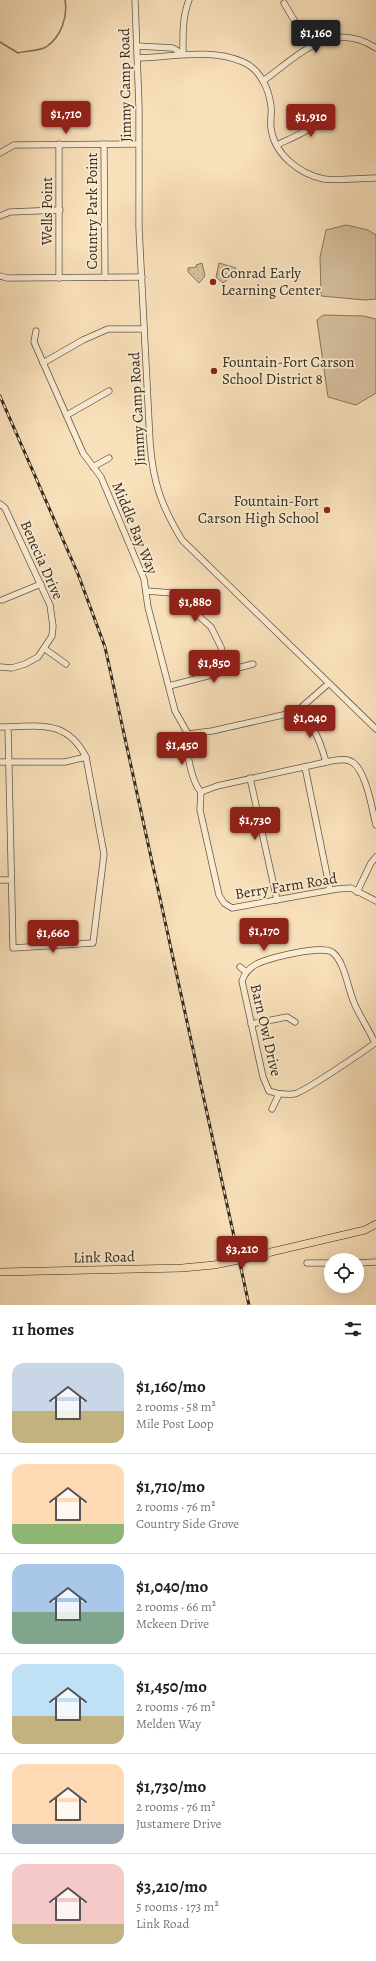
<!DOCTYPE html>
<meta charset="utf-8">
<style>
body{margin:0;font-family:Alegreya,serif;background:#f2f2f2;color:#222;height:100vh;display:flex;flex-direction:column;font-size:15px;white-space:nowrap}
*{box-sizing:border-box;margin:0}
p{font-size:13px;color:#767676}
.icon{flex:none;width:22px;height:22px;fill:none;stroke:currentColor;stroke-width:2;stroke-linecap:round;stroke-linejoin:round}
.map{position:relative;height:1305px;overflow:hidden}
.drawer{display:flex;flex-direction:column;background:#fff;flex:1}
.drawer>*{flex:none}
.buttons{position:absolute;left:324px;top:1253px;display:grid;gap:8px}
.buttons a{display:grid;place-items:center;width:40px;height:40px;border-radius:50%;background:#fff;box-shadow:0 4px 16px #0002;font-size:20px}
.price{position:absolute;translate:-50% -34px;padding:0 9px;border-radius:4px;background:#8f2418;color:#fff;font-size:13px;line-height:26px;filter:drop-shadow(0 1px 2px #0008)}
.price::after{content:'';position:absolute;left:50%;top:24px;width:12px;height:9px;margin-left:-6px;background:inherit;clip-path:polygon(0 0,100% 0,50% 100%)}
.price.active{background:#222;color:#fff}
ul{padding:0;list-style:none}
li{display:flex;align-items:center;gap:12px;height:100px;padding:0 12px}
li+li{border-top:1px solid #e0e0e0}
li span{display:grid;place-items:center;flex:none;width:112px;height:80px;border-radius:12px;color:#555}
li>.icon{margin-inline-start:auto}
span .icon{width:48px;height:48px;fill:#fffc;stroke-width:1}
li b{font-size:17px}
h2{display:flex;justify-content:space-between;align-items:center;height:48px;padding:0 12px;font-size:17px}
.map>svg:first-child{display:block}
.grass{fill:#d7c19f;stroke:#86765e}
.park{fill:url(#park-dots);stroke:#86765e}
.lines{fill:none;stroke-linecap:round;stroke-linejoin:round}
.stream{stroke:#82725a;stroke-width:1.5}
.minor-casing{stroke:#665844;stroke-width:7}
.major-casing{stroke:#352a1c;stroke-width:8}
.minor{stroke:#faebd2;stroke-width:5.5}
.major{stroke:#f8e0ba;stroke-width:7}
.rail-casing{stroke:#352a1c;stroke-width:3}
.rail{stroke:#faebd2;stroke-width:1.5;stroke-dasharray:4.5;stroke-linecap:butt}
.poi-dot{fill:#8f2418;stroke:#faebd2;stroke-width:1.5}
.labels{text-anchor:middle;stroke-width:3.5;stroke-linejoin:round;paint-order:stroke}
.street-label{font-size:15px;fill:#352a1c;stroke:#faebd2}
.poi-label{font-size:15px;fill:#352a1c;stroke:#faebd2;text-anchor:start}
</style>
<div class="map">
<svg width="376" height="1305" viewBox="0 0 376 1305">
<defs>
<pattern id="park-dots" width="8" height="8" patternUnits="userSpaceOnUse"><rect width="8" height="8" fill="#d7c19f"/><path d="M2 2h.1M6 6h.1" fill="none" stroke="#b9a688" stroke-width="1.8" stroke-linecap="round"/></pattern>
</defs>
<rect width="100%" height="100%" fill="#f8e0ba"/>
<filter id="stains"><feTurbulence type="fractalNoise" baseFrequency=".005" numOctaves="4"/><feColorMatrix values="0 0 0 0 .2 0 0 0 0 .09 0 0 0 0 .02 0 0 0 .5 -.17"/></filter>
<radialGradient id="worn" r=".72"><stop offset=".6" stop-color="#630" stop-opacity="0"/><stop offset="1" stop-color="#630" stop-opacity=".3"/></radialGradient>
<!-- grass -->
<g class="grass">
<polygon points="346,225 368,230 376,235 376,299 365,300 321,296 320,257 326,230"/>
<polygon points="323,315 363,316 376,319 376,393 356,405 328,397 317,320"/>
</g>
<!-- park -->
<g class="park">
<polygon points="202,263 205,276 199,283 188,272 188,268 197,267 196,265"/>
<polygon points="219,263 236,268 231,277 223,283 216,277"/>
</g>
<g class="lines">
<!-- stream -->
<path class="stream" d="M0,42L18,53C26,51 39,51 46,47C61,37 68,17 65,0"/>
<!-- minor casing -->
<g class="minor-casing">
<g id="minor">
<path d="M135,0L139,107V228L150,442C153,483 161,505 182,540L376,729"/>
<polyline points="284,3 310,47"/>
<polyline points="137,46 173,48 183,54"/>
<path d="M183,54C183,35 182,18 189,0"/>
<path d="M138,58C172,57 211,48 243,62C260,69 269,89 271,106C272,113 270,121 271,128C274,154 299,174 324,179C341,181 360,178 376,178"/>
<path d="M263,81C299,55 331,19 376,48"/>
<polyline points="59,144 59,278"/>
<polyline points="104,144 105,277"/>
<path d="M277,145C291,138 320,127 326,113"/>
<polyline points="0,153 14,145 138,144"/>
<polyline points="0,216 10,212 60,210"/>
<polyline points="0,276 7,278 142,277"/>
<polyline points="36,331 34,342 83,453 101,477 144,579 148,607 175,711 188,734 212,731 296,712 328,684"/>
<polyline points="43,363 83,340 108,329 144,329"/>
<polyline points="67,415 109,391"/>
<polyline points="93,467 109,458"/>
<polyline points="0,504 5,508 50,605 53,626 52,636 38,657 25,664 12,668 0,667"/>
<polyline points="146,591 173,593 211,627 221,647 227,672"/>
<polyline points="2,600 41,584"/>
<polyline points="45,649 66,664"/>
<polyline points="169,686 253,664"/>
<path d="M296,712C315,725 320,741 326,762"/>
<path d="M0,727C38,727 66,718 86,757L104,854L93,943L13,948L8,727"/>
<path d="M188,734C185,748 191,781 201,792"/>
<polyline points="0,762 65,762 86,757"/>
<polyline points="305,767 330,890"/>
<polyline points="250,778 277,900"/>
<path d="M376,825C372,809 366,770 352,762C346,758 338,760 331,761L217,786L201,792L200,810L219,895L224,903L232,908L337,889L351,888L376,901"/>
<polyline points="0,880 11,880"/>
<polyline points="357,892 371,863 376,857"/>
<polyline points="240,967 245,971"/>
<polyline points="251,1024 287,1017 295,1022"/>
<path d="M375,1043C369,1030 361,1018 355,1005C348,991 345,961 332,952C321,946 290,954 277,957C262,961 247,965 242,981L263,1077L269,1091C277,1094 285,1095 294,1094C303,1093 364,1051 375,1043L376,1042"/>
<polyline points="272,1109 279,1094"/>
<polyline points="307,1263 331,1263"/>
<polyline points="357,1263 376,1262"/>
</g>
</g>
<!-- major casing -->
<g class="major-casing">
<polyline id="major" points="0,1272 182,1268 214,1265 265,1255 271,1252 365,1230 376,1224"/>
</g>
<!-- minor -->
<use href="#minor" class="minor"/>
<!-- major -->
<use href="#major" class="major"/>
<!-- rail casing -->
<g class="rail-casing">
<polyline id="rail" points="0,396 78,574 105,647 249,1305"/>
</g>
<!-- rail -->
<use href="#rail" class="rail"/>
</g>
<!-- markers -->
<g class="poi-dot">
<circle cx="213" cy="282" r="4"/>
<circle cx="214" cy="371" r="4"/>
<circle cx="327" cy="510" r="4"/>
</g>
<g class="labels">
<!-- street labels -->
<g class="street-label">
<text transform="translate(125 85) rotate(-91)" y="5">Jimmy Camp Road</text>
<text transform="translate(47 211) rotate(-90)" y="5">Wells Point</text>
<text transform="translate(92 211) rotate(-90)" y="5">Country Park Point</text>
<text transform="translate(137 409) rotate(-93)" y="5">Jimmy Camp Road</text>
<text transform="translate(135 528) rotate(68)" y="5">Middle Bay Way</text>
<text transform="translate(42 560) rotate(66)" y="5">Benecia Drive</text>
<text transform="translate(286 886) rotate(-9)" y="5">Berry Farm Road</text>
<text transform="translate(266 1030) rotate(77)" y="5">Barn Owl Drive</text>
<text transform="translate(104 1257) rotate(-1)" y="5">Link Road</text>
</g>
<!-- poi labels -->
<g class="poi-label">
<text x="221" y="278">Conrad Early<tspan x="221" dy="17">Learning Center</tspan></text>
<text x="222" y="367">Fountain-Fort Carson<tspan x="222" dy="17">School District 8</tspan></text>
<text x="319" y="506" text-anchor="end">Fountain-Fort<tspan x="319" dy="17">Carson High School</tspan></text>
</g>
</g>
<rect width="100%" height="100%" filter="url(#stains)"/>
<rect width="100%" height="100%" fill="url(#worn)"/>
</svg>
<div class="buttons">
<a><svg class="icon" aria-label="locate" viewBox="0 0 24 24"><circle cx="12" cy="12" r="6"/><path d="M12 2v4M12 18v4M2 12h4M18 12h4"/></svg></a>
</div>
<b class="price active" style="left:316px;top:54px">$1,160</b>
<b class="price" style="left:66px;top:135px">$1,710</b>
<b class="price" style="left:311px;top:138px">$1,910</b>
<b class="price" style="left:195px;top:623px">$1,880</b>
<b class="price" style="left:214px;top:684px">$1,850</b>
<b class="price" style="left:310px;top:739px">$1,040</b>
<b class="price" style="left:182px;top:766px">$1,450</b>
<b class="price" style="left:255px;top:841px">$1,730</b>
<b class="price" style="left:264px;top:952px">$1,170</b>
<b class="price" style="left:53px;top:954px">$1,660</b>
<b class="price" style="left:242px;top:1270px">$3,210</b>
</div>
<section class="drawer">
<h2>11 homes<svg class="icon" aria-label="filters" viewBox="0 0 24 24"><path d="M4 7h16M4 17h16"/><circle cx="9" cy="7" r="2"/><circle cx="15" cy="17" r="2"/></svg></h2>
<ul>
<li><span style="background:linear-gradient(#c9d6e8 60%,#c2b280 0)"><svg class="icon" aria-label="home" viewBox="0 0 24 24"><path d="M3 11l9-7 9 7M6 9v11h12V9"/></svg></span><div><b>$1,160/mo</b><p>2 rooms · 58 m²</p><p>Mile Post Loop</p></div></li>
<li><span style="background:linear-gradient(#ffd9b3 75%,#8fb573 0)"><svg class="icon" aria-label="home" viewBox="0 0 24 24"><path d="M3 11l9-7 9 7M6 9v11h12V9"/></svg></span><div><b>$1,710/mo</b><p>2 rooms · 76 m²</p><p>Country Side Grove</p></div></li>
<li><span style="background:linear-gradient(#a9c7e8 60%,#7fa58c 0)"><svg class="icon" aria-label="home" viewBox="0 0 24 24"><path d="M3 11l9-7 9 7M6 9v11h12V9"/></svg></span><div><b>$1,040/mo</b><p>2 rooms · 66 m²</p><p>Mckeen Drive</p></div></li>
<li><span style="background:linear-gradient(#bfe0f5 65%,#c2b280 0)"><svg class="icon" aria-label="home" viewBox="0 0 24 24"><path d="M3 11l9-7 9 7M6 9v11h12V9"/></svg></span><div><b>$1,450/mo</b><p>2 rooms · 76 m²</p><p>Melden Way</p></div></li>
<li><span style="background:linear-gradient(#ffd9b3 75%,#9aa5b1 0)"><svg class="icon" aria-label="home" viewBox="0 0 24 24"><path d="M3 11l9-7 9 7M6 9v11h12V9"/></svg></span><div><b>$1,730/mo</b><p>2 rooms · 76 m²</p><p>Justamere Drive</p></div></li>
<li><span style="background:linear-gradient(#f6c9c9 75%,#c2b280 0)"><svg class="icon" aria-label="home" viewBox="0 0 24 24"><path d="M3 11l9-7 9 7M6 9v11h12V9"/></svg></span><div><b>$3,210/mo</b><p>5 rooms · 173 m²</p><p>Link Road</p></div></li>
</ul>
</section>
